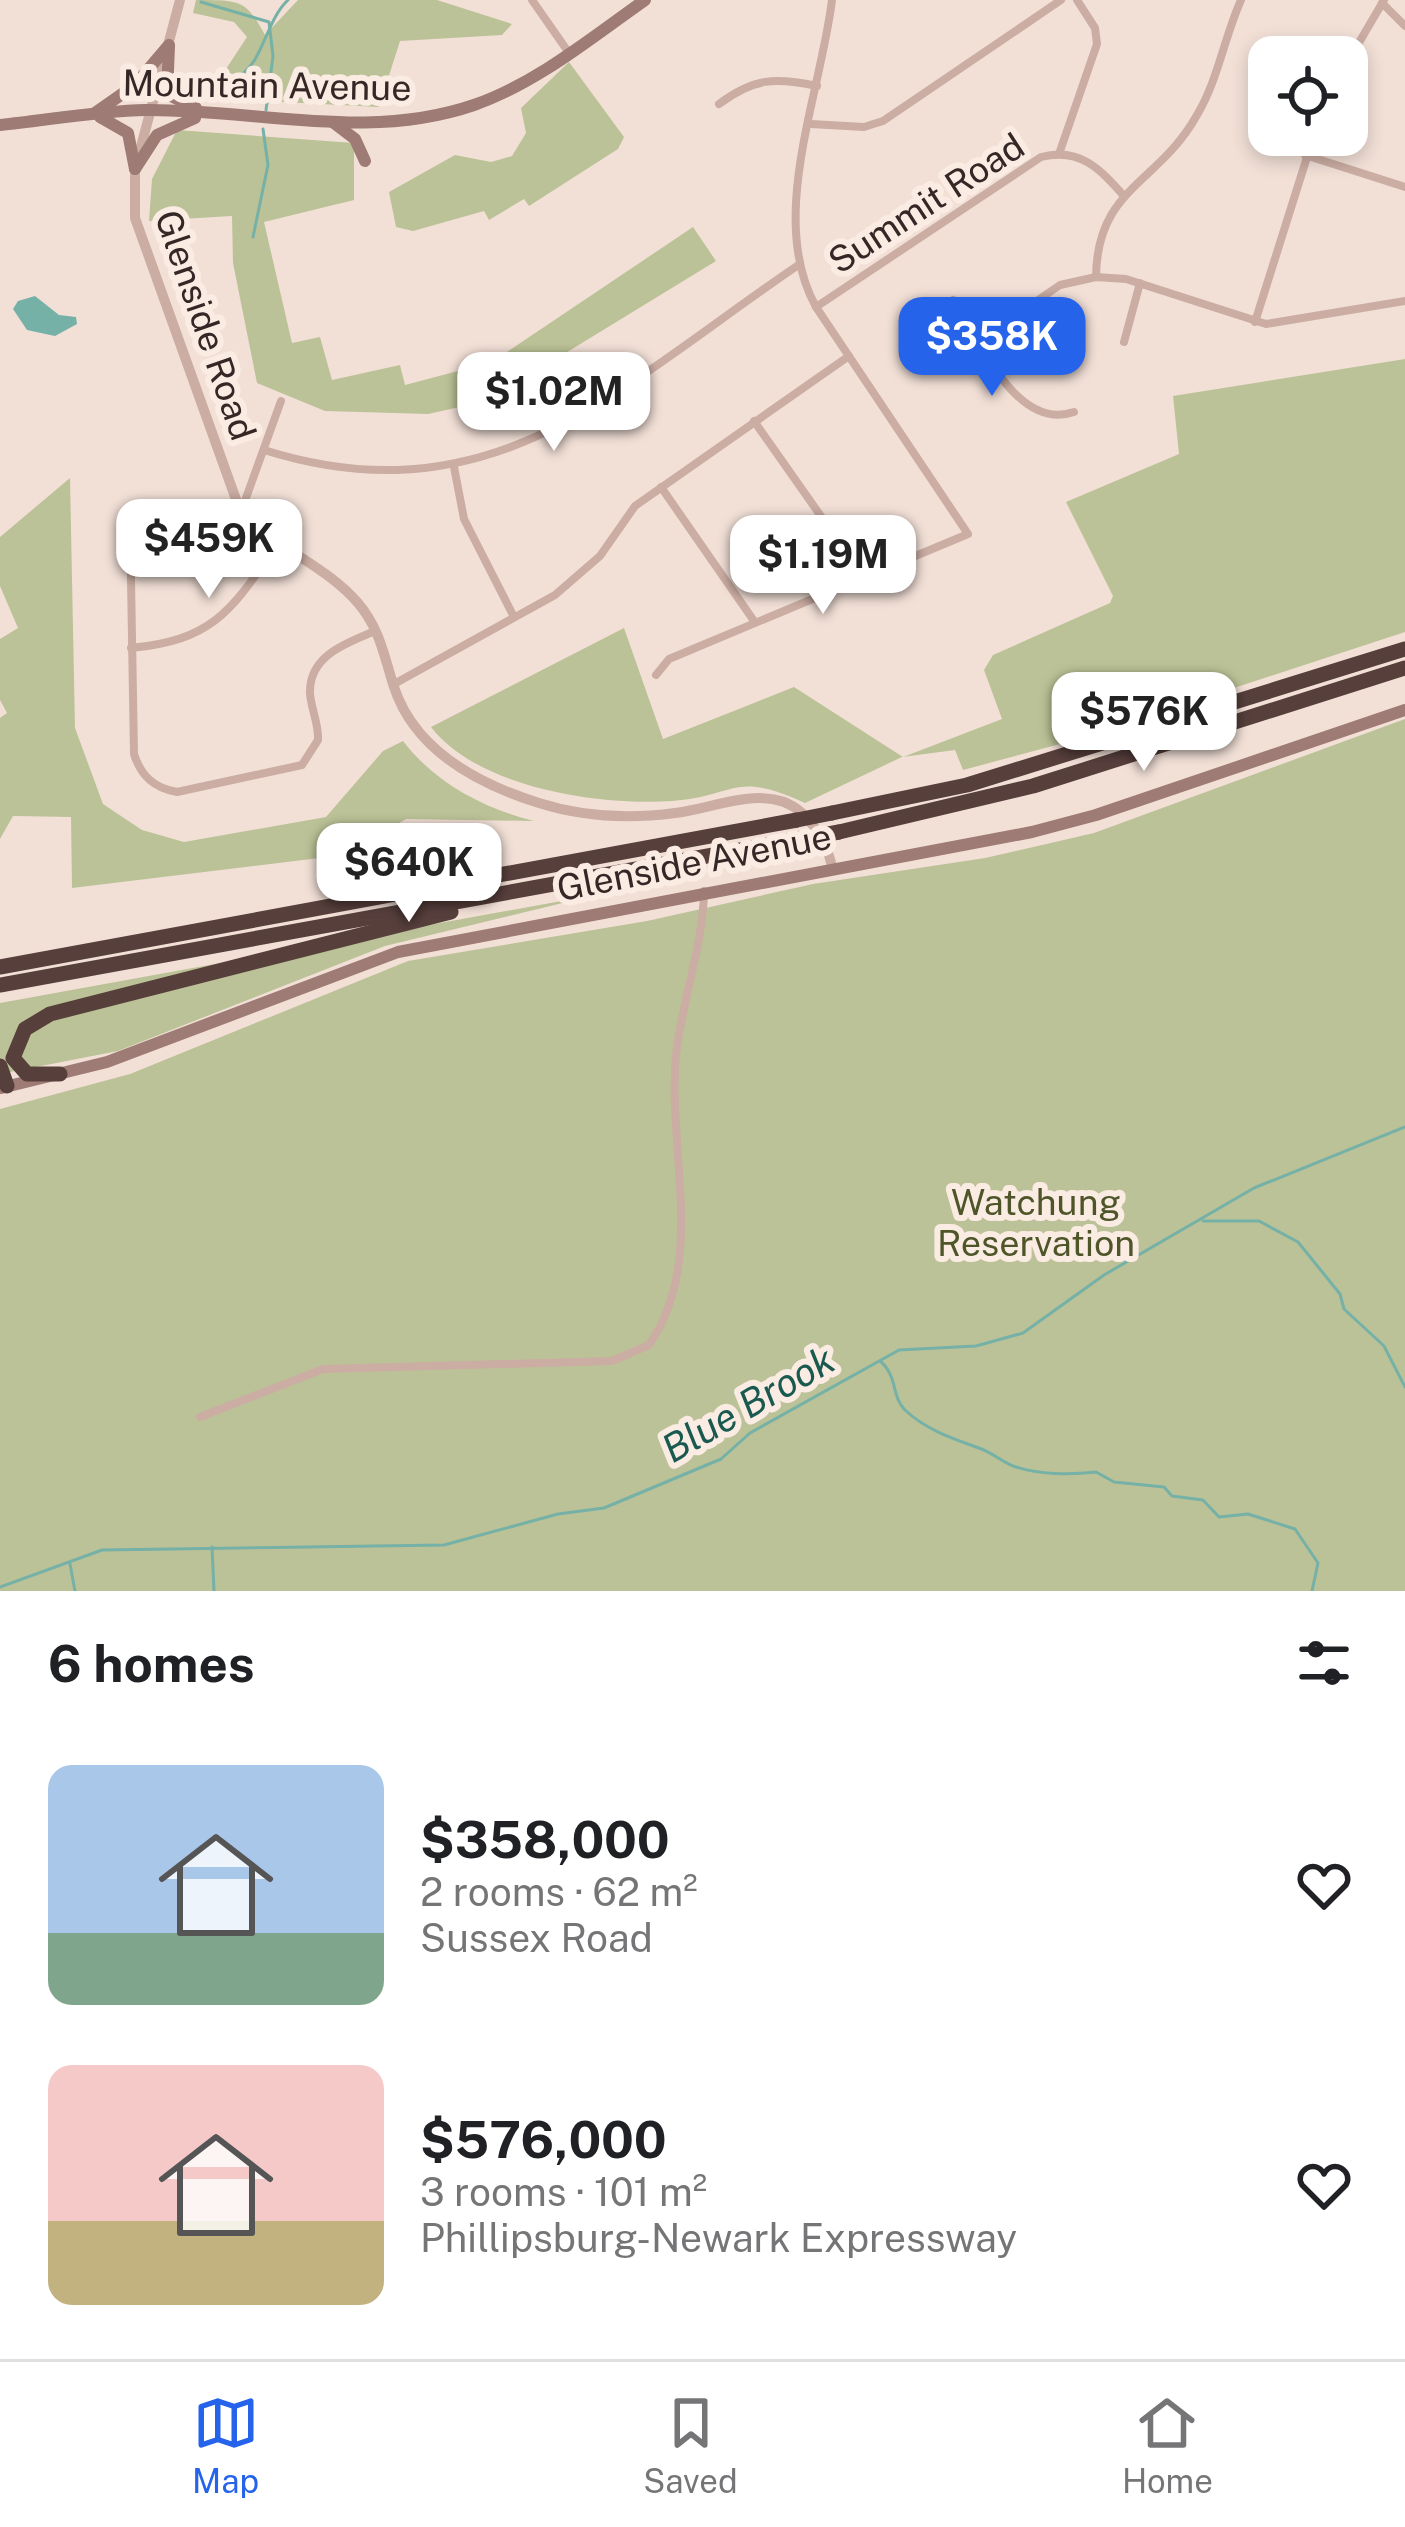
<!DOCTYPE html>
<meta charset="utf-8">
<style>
body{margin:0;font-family:"Public Sans",sans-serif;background:#f2f2f2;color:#202124;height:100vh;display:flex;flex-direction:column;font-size:45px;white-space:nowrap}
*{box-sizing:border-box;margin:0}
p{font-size:39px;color:#757577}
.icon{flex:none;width:66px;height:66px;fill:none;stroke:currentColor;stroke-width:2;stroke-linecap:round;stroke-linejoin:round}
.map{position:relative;height:1591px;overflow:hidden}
.panel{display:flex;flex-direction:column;background:#fff;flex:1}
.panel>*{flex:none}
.tools{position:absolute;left:1248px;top:36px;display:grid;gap:24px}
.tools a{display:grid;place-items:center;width:120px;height:120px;border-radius:24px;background:#fff;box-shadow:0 6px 18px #0003;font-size:60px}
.price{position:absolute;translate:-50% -102px;padding:0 27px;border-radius:24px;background:#fff;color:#222;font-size:39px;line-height:78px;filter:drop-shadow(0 3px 6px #0008)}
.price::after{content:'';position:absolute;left:50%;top:72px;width:36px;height:27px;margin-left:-18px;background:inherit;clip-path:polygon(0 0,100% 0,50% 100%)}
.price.current{background:#2563eb;color:#fff}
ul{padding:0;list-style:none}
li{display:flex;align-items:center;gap:36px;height:300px;padding:0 48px}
li span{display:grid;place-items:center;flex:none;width:336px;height:240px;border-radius:24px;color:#555}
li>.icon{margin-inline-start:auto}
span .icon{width:144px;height:144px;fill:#fffc;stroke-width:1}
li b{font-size:51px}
h2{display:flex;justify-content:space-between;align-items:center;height:144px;padding:0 48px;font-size:51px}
.menu{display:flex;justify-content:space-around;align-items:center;height:168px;border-top:3px solid #e0e0e0;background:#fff;font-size:33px;color:#757577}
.menu a{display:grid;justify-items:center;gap:6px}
.menu .current{color:#2563eb}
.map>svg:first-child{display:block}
.green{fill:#bcc297}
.water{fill:#75b1a7}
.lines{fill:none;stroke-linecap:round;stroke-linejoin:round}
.stream{stroke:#75b1a7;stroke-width:3}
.minor{stroke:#cbada3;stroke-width:8}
.tertiary{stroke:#cbada3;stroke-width:10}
.secondary{stroke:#9e7b74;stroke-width:12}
.motorway{stroke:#573f3c;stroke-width:15}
.motorway-bridge{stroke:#573f3c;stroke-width:15}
.labels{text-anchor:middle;stroke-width:12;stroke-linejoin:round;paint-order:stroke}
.street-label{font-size:36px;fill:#352725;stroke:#faebe3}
.park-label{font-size:36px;fill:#4e5528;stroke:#faebe3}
.water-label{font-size:39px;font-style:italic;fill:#195950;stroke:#faebe3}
</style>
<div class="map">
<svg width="1405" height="1591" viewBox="0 0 1405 1591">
<rect width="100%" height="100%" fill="#f2e0d7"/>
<!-- green -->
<g class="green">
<path d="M196,0C241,0 246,0 265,35L298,0H437L512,24L502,35L400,41L379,107L207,98L247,37L234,22L193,13Z"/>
<polygon points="569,62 624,137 618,149 529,206 524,199 489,220 484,211 413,231 396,227 389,192 455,155 491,162 512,156 526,133 521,108"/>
<polygon points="177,130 354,143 354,200 264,222 292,343 320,337 332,380 400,365 405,385 492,362 693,227 716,261 487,401 428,414 325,411 257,383 233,263 232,216 149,221 152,179"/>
<path d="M1405,359V632L1075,740L963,770L955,750L902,757L805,803C733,770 738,796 672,801C600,806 478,788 431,727L624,628L663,739L794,687L903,757L1002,719L984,670L993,655L1110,603L1113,596L1066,502L1179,454L1173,396Z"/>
<path d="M70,478L75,728L103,804L142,830L184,842L326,817L383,751L403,741C435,783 483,808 534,821L406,819L344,855L72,888L71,817L13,816L0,839V718L7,713L0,700V639L18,628L0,586V537Z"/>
<polygon points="1405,719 1405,1591 0,1591 0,1109 130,1074 408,961 647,921 813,884 985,858 1094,833"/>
<polygon points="600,894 385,946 118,1051 0,1074 0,1003"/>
</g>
<!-- water -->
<polygon class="water" points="35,296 59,315 76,317 77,324 55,336 27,330 13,309 18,301"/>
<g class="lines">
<!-- stream -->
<g class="stream">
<polyline points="201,2 269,22 273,56 266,110"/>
<path d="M239,76C264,61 265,22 288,0"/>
<polyline points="253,237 268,165 263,129"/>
<polyline points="1203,1221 1259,1221 1298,1242 1340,1294 1344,1309 1384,1346 1405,1387"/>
<path d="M880,1361C898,1376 891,1396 905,1410C926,1430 954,1439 979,1448C991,1452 1001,1461 1013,1466C1038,1475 1071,1475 1096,1472L1114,1482L1164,1487L1172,1496L1203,1500L1219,1517L1248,1514L1295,1529L1318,1563L1312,1591"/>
<polyline points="212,1547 214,1591"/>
<polyline points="70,1564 75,1591"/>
<polyline points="0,1587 102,1550 444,1545 558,1514 604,1508 721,1459 750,1433 899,1350 976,1346 1023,1333 1104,1275 1254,1188 1405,1127"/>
</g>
<!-- minor -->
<g class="minor">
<polyline points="532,0 569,53"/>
<polyline points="1382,3 1405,26"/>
<polyline points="1347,63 1384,0"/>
<path d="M719,104C754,78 775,77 817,86"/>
<polyline points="811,124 864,127 883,121 1061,0"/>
<polyline points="1059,154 1097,44 1095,28 1077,0"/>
<polyline points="1305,155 1405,187"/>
<path d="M1096,277C1097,187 1158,185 1197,115C1218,80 1224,38 1241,0"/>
<path d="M953,300C979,339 1016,432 1074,412"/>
<path d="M816,307L1041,157C1080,147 1100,169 1124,196"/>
<polyline points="1255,322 1314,135"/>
<polyline points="980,340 1060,285 1096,277 1126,279 1266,324 1405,301"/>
<polyline points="1124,342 1140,283"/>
<polyline points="754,421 863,576"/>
<path d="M264,450C493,522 620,386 797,266"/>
<polyline points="454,467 464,519 514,617"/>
<polyline points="661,487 754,621"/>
<polyline points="242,509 281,401"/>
<path d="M130,521L134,754C141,776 154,788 177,792L302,765L318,740C319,724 311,709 310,693C309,655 347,643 375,631"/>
<path d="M131,648C215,640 232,609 277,545"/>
<path d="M656,675L669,659L968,534L816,307C767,219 820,97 832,0"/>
<polyline points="394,684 555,595 600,556 635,506 849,356"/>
<path d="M200,1417L323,1369L612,1361L649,1345C707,1261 667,1151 676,1055C682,1000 703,947 704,891"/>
</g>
<!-- tertiary -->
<path class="tertiary" d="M180,0L135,169V218L238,505C271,548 324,563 358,603C380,629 384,656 394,687C415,751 478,784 539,803C583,817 630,819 675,813C709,809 751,790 784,802C810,812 826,842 832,866"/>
<!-- secondary -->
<g class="secondary">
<polyline points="169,46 167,94 196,108"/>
<polyline points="95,113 135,85 169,45"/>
<polyline points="100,117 128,133 135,169"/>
<polyline points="334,123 355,139 365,161"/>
<path d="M0,125C48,120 97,111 146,110C256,109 366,142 474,105C537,83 591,38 645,0"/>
<polyline points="135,169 157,135 195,118"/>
<polyline points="1,1088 107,1062 398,952 1032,832 1096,815 1405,710"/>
</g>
<!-- motorway -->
<g class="motorway">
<polyline points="832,813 967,785 1405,649"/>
<polyline points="839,832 1033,786 1405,668"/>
<polyline points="0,967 797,820"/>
<polyline points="0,985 801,839"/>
<polyline points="0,1066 7,1086"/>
<polyline points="60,1074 27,1074 13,1058 25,1029 50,1014 451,912"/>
</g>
<!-- motorway-bridge -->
<g class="motorway-bridge">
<polyline points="797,820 832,813"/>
<polyline points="801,839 839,832"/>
</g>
</g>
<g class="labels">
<!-- street labels -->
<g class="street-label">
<text transform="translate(267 85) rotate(1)" y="13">Mountain Avenue</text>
<text transform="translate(926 203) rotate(-33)" y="13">Summit Road</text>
<text transform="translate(206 325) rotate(71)" y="13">Glenside Road</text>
<text transform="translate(694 862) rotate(-11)" y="13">Glenside Avenue</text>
</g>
<!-- park labels -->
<g class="park-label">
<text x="1036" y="1215">Watchung<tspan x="1036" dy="41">Reservation</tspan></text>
</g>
<!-- water labels -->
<g class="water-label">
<text transform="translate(748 1404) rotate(-30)" y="14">Blue Brook</text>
</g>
</g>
</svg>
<div class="tools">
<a><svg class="icon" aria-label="locate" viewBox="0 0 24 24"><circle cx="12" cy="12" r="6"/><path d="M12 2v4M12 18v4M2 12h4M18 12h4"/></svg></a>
</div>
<b class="price current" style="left:992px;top:399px">$358K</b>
<b class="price" style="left:554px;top:454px">$1.02M</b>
<b class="price" style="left:209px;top:601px">$459K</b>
<b class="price" style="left:823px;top:617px">$1.19M</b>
<b class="price" style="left:1144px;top:774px">$576K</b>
<b class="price" style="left:409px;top:925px">$640K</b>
</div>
<section class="panel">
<h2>6 homes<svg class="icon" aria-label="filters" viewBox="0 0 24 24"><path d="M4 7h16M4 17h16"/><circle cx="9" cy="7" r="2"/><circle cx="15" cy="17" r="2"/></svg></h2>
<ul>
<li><span style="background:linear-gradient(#a9c7e8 70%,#7fa58c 0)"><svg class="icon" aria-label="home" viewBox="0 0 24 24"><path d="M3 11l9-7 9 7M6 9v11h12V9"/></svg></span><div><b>$358,000</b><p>2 rooms · 62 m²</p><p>Sussex Road</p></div><svg class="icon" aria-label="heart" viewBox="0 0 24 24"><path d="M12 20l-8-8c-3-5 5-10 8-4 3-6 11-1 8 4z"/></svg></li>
<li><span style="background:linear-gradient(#f6c9c9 65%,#c2b280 0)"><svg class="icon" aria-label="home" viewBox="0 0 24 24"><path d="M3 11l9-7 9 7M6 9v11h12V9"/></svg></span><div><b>$576,000</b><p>3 rooms · 101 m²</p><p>Phillipsburg-Newark Expressway</p></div><svg class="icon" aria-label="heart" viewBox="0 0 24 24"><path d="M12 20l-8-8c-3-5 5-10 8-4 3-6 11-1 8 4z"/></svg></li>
</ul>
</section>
<nav class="menu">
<a class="current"><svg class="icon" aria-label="map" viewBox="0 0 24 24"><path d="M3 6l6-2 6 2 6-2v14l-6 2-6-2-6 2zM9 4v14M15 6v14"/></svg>Map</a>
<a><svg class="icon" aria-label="saved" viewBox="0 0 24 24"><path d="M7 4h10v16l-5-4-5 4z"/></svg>Saved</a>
<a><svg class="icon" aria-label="home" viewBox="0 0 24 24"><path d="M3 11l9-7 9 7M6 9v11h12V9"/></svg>Home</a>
</nav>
